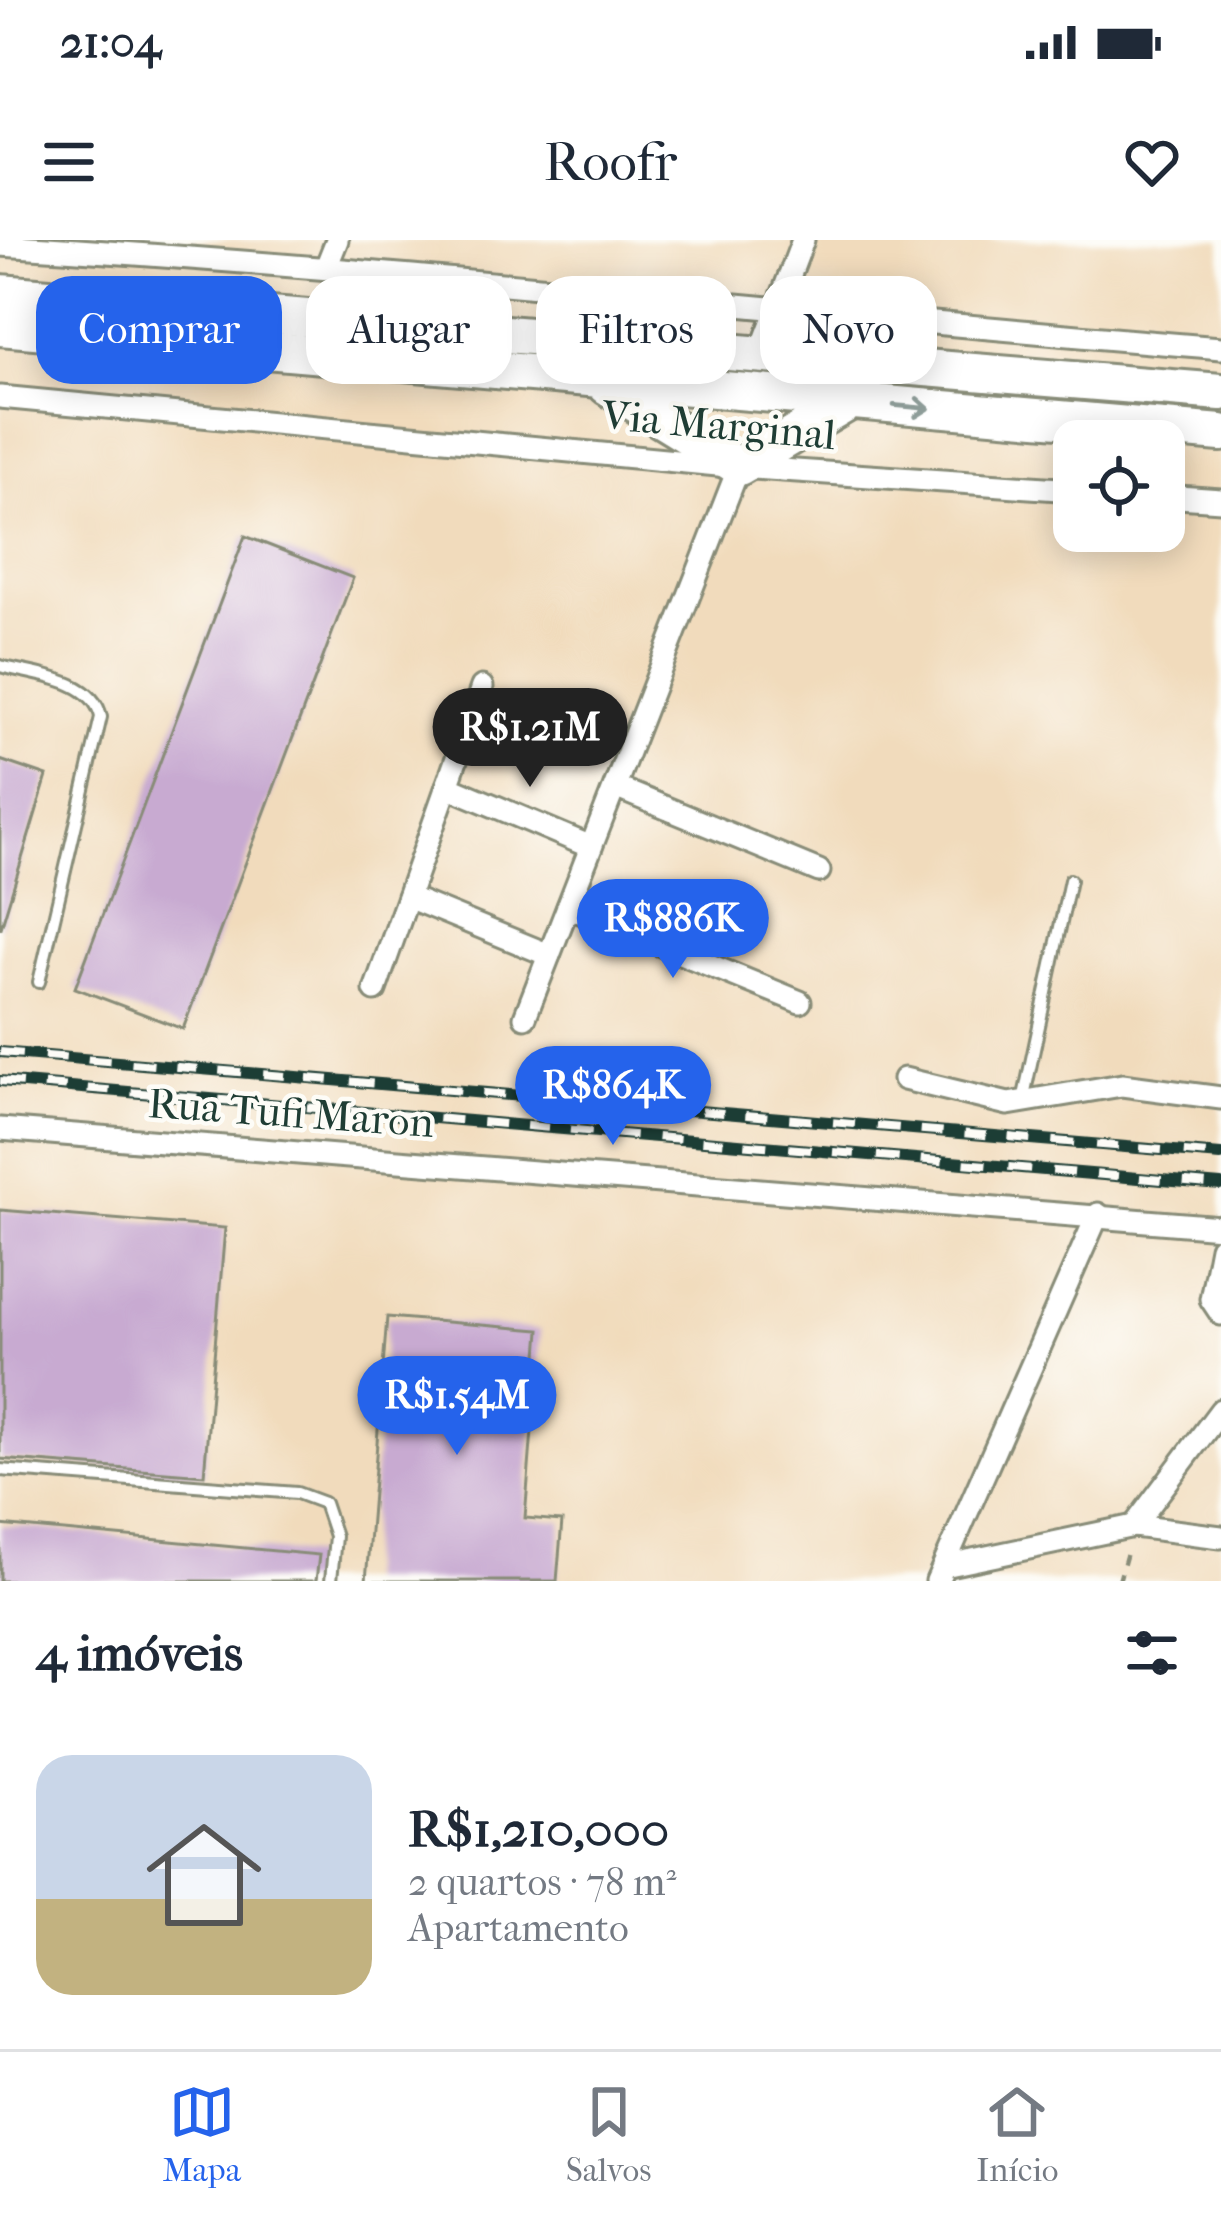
<!DOCTYPE html>
<html lang="pt">
<meta charset="utf-8">
<style>
body{margin:0;font-family:"IM FELL French Canon",serif;background:#f6f6f7;color:#1f2937;height:100vh;display:flex;flex-direction:column;font-size:45px;white-space:nowrap}
*{box-sizing:border-box;margin:0}
p{font-size:39px;color:#747a83}
.icon{flex:none;width:66px;height:66px;fill:none;stroke:currentColor;stroke-width:2;stroke-linecap:round;stroke-linejoin:round}
.map{position:relative;height:1341px;overflow:hidden}
.drawer{display:flex;flex-direction:column;background:#fff;flex:1}
.drawer>*{flex:none}
.guide{position:absolute;left:36px;top:36px;width:1149px;height:108px;display:flex;gap:24px}
.tools{position:absolute;left:1053px;top:180px;display:grid;gap:24px}
.tools a{display:grid;place-items:center;width:132px;height:132px;border-radius:24px;background:#fff;box-shadow:0 6px 30px #0003;font-size:60px}
.price{position:absolute;translate:-50% -102px;padding:0 27px;border-radius:42px;background:#2563eb;color:#fff;font-size:39px;line-height:78px;filter:drop-shadow(0 3px 6px #0008)}
.price::after{content:'';position:absolute;left:50%;top:72px;width:36px;height:27px;margin-left:-18px;background:inherit;clip-path:polygon(0 0,100% 0,50% 100%)}
.price.current{background:#222;color:#fff}
ul{padding:0;list-style:none}
li{display:flex;align-items:center;gap:36px;height:300px;padding:0 36px}
li+li{border-top:3px solid #e0e1e3}
li span{display:grid;place-items:center;flex:none;width:336px;height:240px;border-radius:36px;color:#555}
li>.icon{margin-inline-start:auto}
span .icon{width:144px;height:144px;fill:#fffc;stroke-width:1}
li b{font-size:51px}
h2{display:flex;justify-content:space-between;align-items:center;height:144px;padding:0 36px;font-size:51px}
.chip{padding:0 42px;border-radius:36px;background:#fff;box-shadow:0 6px 30px #0003;font-size:42px;line-height:108px}
.chip.current{background:#2563eb;color:#fff}
.status{display:flex;justify-content:space-between;align-items:center;height:84px;padding:0 60px;background:#fff;direction:ltr}
.status svg{height:33px;fill:currentColor}
header{display:flex;justify-content:space-between;align-items:center;height:156px;padding:0 36px;background:#fff;font-size:54px;font-weight:600}
.menu{display:flex;justify-content:space-around;align-items:center;height:168px;border-top:3px solid #e0e1e3;background:#fff;font-size:33px;color:#747a83}
.menu a{display:grid;justify-items:center;gap:6px}
.menu .current{color:#2563eb}
.map>svg:first-child{display:block}
.building{fill:#c8aad1}
.lines{fill:none;stroke-linecap:round;stroke-linejoin:round}
.service-casing{stroke:#888c78;stroke-width:16}
.minor-casing{stroke:#888c78;stroke-width:27}
.trunk-casing{stroke:#888c78;stroke-width:42}
.path{stroke:#888c78;stroke-width:4.5;stroke-dasharray:9 9;stroke-linecap:butt}
.service{stroke:#fff;stroke-width:10}
.minor{stroke:#fff;stroke-width:21}
.trunk{stroke:#fff;stroke-width:36}
.rail-casing{stroke:#1f3d34;stroke-width:12}
.rail{stroke:#fdfcf7;stroke-width:8;stroke-dasharray:22;stroke-linecap:butt}
.oneway{stroke:#8f9e9a}
.labels{text-anchor:middle;stroke-width:9;stroke-linejoin:round;paint-order:stroke}
.street-label{font-size:42px;fill:#1f3d34;stroke:#fdfcf7}
</style>
<div class="status"><b>21:04</b><svg viewBox="0 0 49 12"><path d="M0 12V9h3v3zM5 12V6h3v6zM10 12V3h3v9zM15 12V0h3v12zM26 1h20v11H26zM47 4h2v5h-2z"/></svg></div>
<header><svg class="icon" aria-label="menu" viewBox="0 0 24 24"><path d="M4 6h16M4 12h16M4 18h16"/></svg>Roofr<svg class="icon" aria-label="heart" viewBox="0 0 24 24"><path d="M12 20l-8-8c-3-5 5-10 8-4 3-6 11-1 8 4z"/></svg></header>
<div class="map">
<svg width="1221" height="1341" viewBox="0 0 1221 1341">
<rect width="100%" height="100%" fill="#fdfcf7"/>
<filter id="ink" filterUnits="userSpaceOnUse"><feTurbulence type="fractalNoise" baseFrequency=".00833" numOctaves="2"/><feDisplacementMap in="SourceGraphic" scale="24" xChannelSelector="R" yChannelSelector="G"/><feConvolveMatrix kernelMatrix="1 2 1 2 8 2 1 2 1" color-interpolation-filters="sRGB"/></filter>
<filter id="wash" filterUnits="userSpaceOnUse"><feTurbulence type="fractalNoise" baseFrequency=".004" numOctaves="4" result="noise"/><feDisplacementMap in="SourceGraphic" scale="48" xChannelSelector="R" yChannelSelector="G"/><feGaussianBlur stdDeviation="2.7" result="paint"/><feColorMatrix in="noise" values="0 0 0 0 0 0 0 0 0 0 0 0 0 0 0 0 0 1.4 0 .05"/><feComposite in="paint" operator="in"/></filter>
<g filter="url(#wash)">
<rect width="100%" height="100%" fill="#f1dbbc"/>
<g id="blocks">
<!-- building -->
<g class="building">
<polygon points="245,296 353,338 183,789 75,748"/>
<polygon points="0,520 47,536 1,688 0,688"/>
<polygon points="0,970 225,988 204,1235 0,1219"/>
<polygon points="387,1077 540,1090 525,1278 562,1281 557,1341 366,1341"/>
<polygon points="0,1285 319,1315 316,1341 0,1341"/>
</g>
</g>
</g>
<g filter="url(#ink)">
<use href="#blocks" fill-opacity="0" stroke="#888c78" stroke-width="3"/>
<g class="lines">
<!-- service casing -->
<g class="service-casing">
<g id="service">
<path d="M0,426C34,435 93,438 101,477L39,742"/>
<polyline points="1023,861 1070,640"/>
<polyline points="0,1230 297,1253 324,1263 335,1296 331,1341"/>
</g>
</g>
<!-- minor casing -->
<g class="minor-casing">
<g id="minor">
<path d="M0,5C408,30 814,75 1221,108"/>
<polyline points="327,25 337,0"/>
<polyline points="760,114 803,0"/>
<polyline points="0,157 739,227 1074,250"/>
<polyline points="1164,256 1221,260"/>
<polyline points="447,546 591,607"/>
<polyline points="615,547 819,631"/>
<polyline points="408,657 549,715"/>
<polyline points="568,667 800,762"/>
<polyline points="375,750 482,447"/>
<polyline points="525,777 739,227"/>
<polyline points="904,839 1008,864 1122,845 1221,858"/>
<polyline points="0,889 1221,987"/>
<polyline points="1221,1007 1211,1059 1221,1074"/>
<polyline points="1134,1286 1221,1170"/>
<polyline points="944,1326 1134,1286 1221,1297"/>
<polyline points="937,1341 1098,974"/>
</g>
</g>
<!-- trunk casing -->
<g class="trunk-casing">
<g id="trunk">
<polyline points="0,53 1221,152"/>
<polyline points="0,87 1221,193"/>
<polyline points="607,146 739,227 851,161"/>
</g>
</g>
<!-- path -->
<polyline class="path" points="1119,1341 1128,1309"/>
<!-- service -->
<use href="#service" class="service"/>
<!-- minor -->
<use href="#minor" class="minor"/>
<!-- trunk -->
<use href="#trunk" class="trunk"/>
<!-- rail casing -->
<g class="rail-casing">
<g id="rail">
<polyline points="0,812 1221,915"/>
<polyline points="0,841 1221,945"/>
</g>
</g>
<!-- rail -->
<use href="#rail" class="rail"/>
</g>
<!-- one-way arrows -->
<defs><path id="oneway-shaft" d="M-6 0H5M1.5-3L5.5 0L1.5 3" fill="none" stroke-width="1.6" stroke-linecap="round" stroke-linejoin="round" transform="scale(3)"/></defs>
<use class="oneway" href="#oneway-shaft" transform="translate(912 167) rotate(5)"/>
</g>
<g class="labels">
<!-- street labels -->
<g class="street-label">
<text transform="translate(719 184) rotate(5)" y="15">Via Marginal</text>
<text transform="translate(291 872) rotate(4)" y="15">Rua Tufi Maron</text>
</g>
</g>
</svg>
<div class="tools">
<a><svg class="icon" aria-label="locate" viewBox="0 0 24 24"><circle cx="12" cy="12" r="6"/><path d="M12 2v4M12 18v4M2 12h4M18 12h4"/></svg></a>
</div>
<b class="price current" style="left:530px;top:550px">R$1.21M</b>
<b class="price" style="left:673px;top:741px">R$886K</b>
<b class="price" style="left:613px;top:908px">R$864K</b>
<b class="price" style="left:457px;top:1218px">R$1.54M</b>
<div class="guide">
<a class="chip current">Comprar</a>
<a class="chip">Alugar</a>
<a class="chip">Filtros</a>
<a class="chip">Novo</a>
</div>
</div>
<section class="drawer">
<h2>4 imóveis<svg class="icon" aria-label="filters" viewBox="0 0 24 24"><path d="M4 7h16M4 17h16"/><circle cx="9" cy="7" r="2"/><circle cx="15" cy="17" r="2"/></svg></h2>
<ul>
<li><span style="background:linear-gradient(#c9d6e8 60%,#c2b280 0)"><svg class="icon" aria-label="home" viewBox="0 0 24 24"><path d="M3 11l9-7 9 7M6 9v11h12V9"/></svg></span><div><b>R$1,210,000</b><p>2 quartos · 78 m²</p><p>Apartamento</p></div></li>
</ul>
</section>
<nav class="menu">
<a class="current"><svg class="icon" aria-label="map" viewBox="0 0 24 24"><path d="M3 6l6-2 6 2 6-2v14l-6 2-6-2-6 2zM9 4v14M15 6v14"/></svg>Mapa</a>
<a><svg class="icon" aria-label="saved" viewBox="0 0 24 24"><path d="M7 4h10v16l-5-4-5 4z"/></svg>Salvos</a>
<a><svg class="icon" aria-label="home" viewBox="0 0 24 24"><path d="M3 11l9-7 9 7M6 9v11h12V9"/></svg>Início</a>
</nav>
